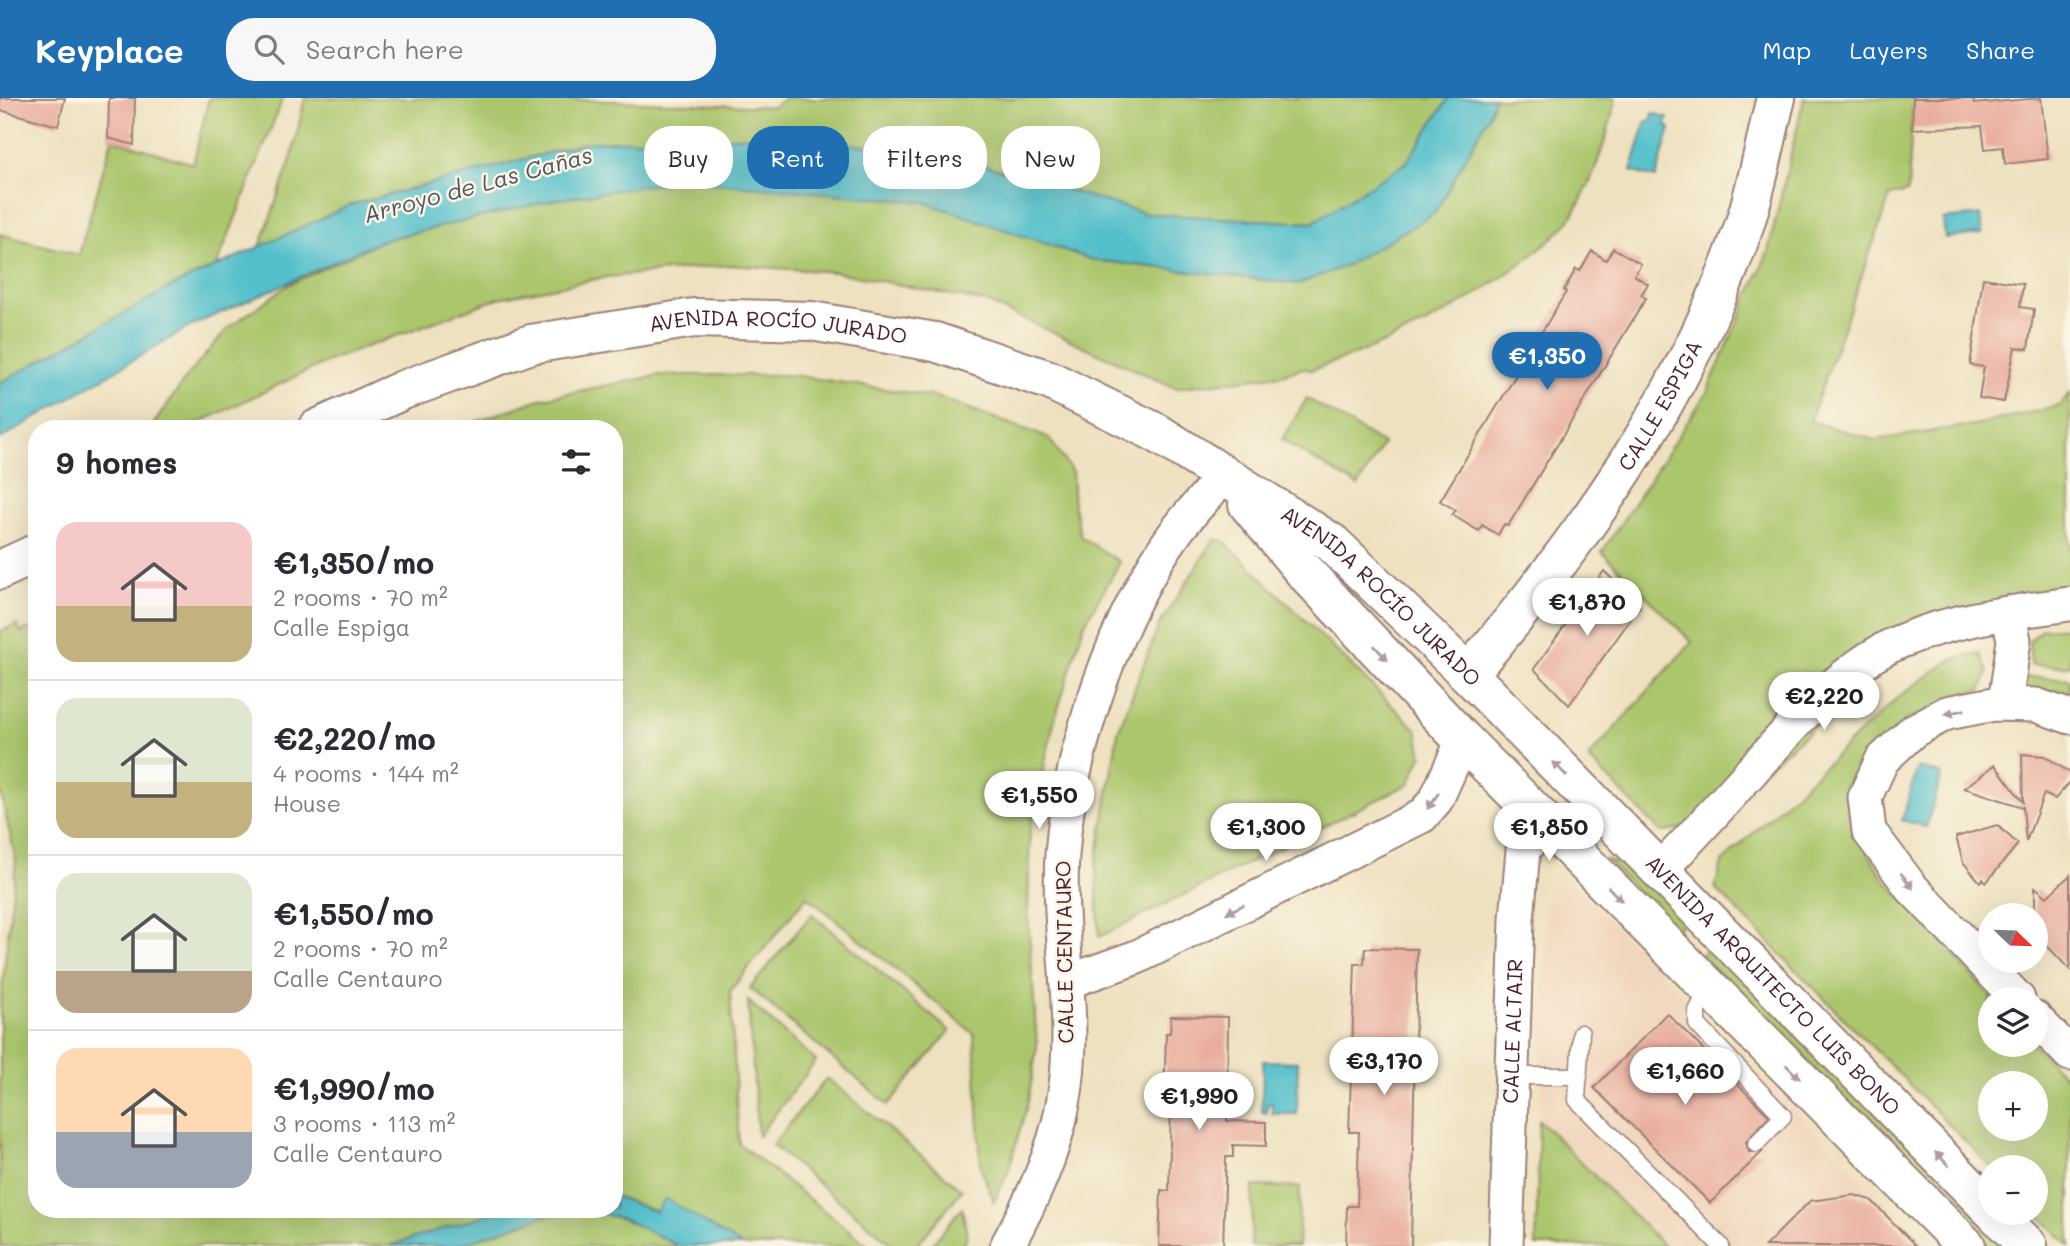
<!DOCTYPE html>
<meta charset="utf-8">
<style>
body{margin:0;font-family:Mali,sans-serif;background:#f7f7f7;color:#2b2b33;height:100vh;display:flex;flex-direction:column;font-size:26px;white-space:nowrap}
*{box-sizing:border-box;margin:0}
p{font-size:23px;color:#7c7c81}
.icon{flex:none;width:38px;height:38px;fill:none;stroke:currentColor;stroke-width:2;stroke-linecap:round;stroke-linejoin:round}
.map{position:relative;flex:1;overflow:hidden}
.drawer{position:absolute;left:28px;top:322px;width:595px;height:798px;display:flex;flex-direction:column;background:#fff;border-radius:28px;box-shadow:0 7px 28px #0002}
.drawer>*{flex:none}
.top-card{position:absolute;left:644px;top:28px;width:665px;height:63px;display:flex;gap:14px}
.needle{width:46px;rotate:113deg}
.tools{position:absolute;left:1978px;top:805px;display:grid;gap:14px}
.tools a{display:grid;place-items:center;width:70px;height:70px;border-radius:50%;background:#fff;box-shadow:0 7px 28px #0002;font-size:35px}
.price{position:absolute;translate:-50% -60px;padding:0 16px;border-radius:24px;background:#fff;color:#222;font-size:23px;line-height:46px;filter:drop-shadow(0 2px 4px #0008)}
.price::after{content:'';position:absolute;left:50%;top:42px;width:21px;height:16px;margin-left:-10px;background:inherit;clip-path:polygon(0 0,100% 0,50% 100%)}
.price.active{background:#1f6fb2;color:#fff}
ul{padding:0;list-style:none}
li{display:flex;align-items:center;gap:21px;height:175px;padding:0 28px}
li+li{border-top:2px solid #e1e1e2}
li span{display:grid;place-items:center;flex:none;width:196px;height:140px;border-radius:21px;color:#555}
li>.icon{margin-inline-start:auto}
span .icon{width:84px;height:84px;fill:#fffc;stroke-width:1}
li b{font-size:30px}
h2{display:flex;justify-content:space-between;align-items:center;height:84px;padding:0 28px;font-size:30px}
.pill{padding:0 24px;border-radius:28px;background:#fff;box-shadow:0 7px 28px #0002;font-size:24px;line-height:63px}
.pill.active{background:#1f6fb2;color:#fff}
header{display:flex;align-items:center;gap:42px;box-sizing:border-box;height:98px;padding:0 35px;background:#1f6fb2;color:#fff}
header strong{font-size:33px}
nav{display:flex;gap:38px;margin-inline-start:auto;font-size:24px}
.search{width:490px;height:63px;background:#f7f7f7;display:flex;align-items:center;gap:18px;box-sizing:border-box;padding:0 24px;border-radius:28px;color:#7c7c81;font-size:26px}
.map>svg:first-child{display:block}
.built{fill:#f0d6bc}
.green{fill:#abc66d;stroke:#7a724c;stroke-width:2;fill-rule:evenodd}
.water{fill:#52bfcb;stroke:#4e6f7b;stroke-width:2}
.building{fill:#e9ad9f}
.lines{fill:none;stroke-linecap:round;stroke-linejoin:round}
.service-casing{stroke:#9c8076;stroke-width:19}
.minor-casing{stroke:#9c8076;stroke-width:37}
.tertiary-casing{stroke:#9c8076;stroke-width:42}
.primary-casing{stroke:#9c8076;stroke-width:42}
.service{stroke:#fff;stroke-width:16}
.minor{stroke:#fff;stroke-width:33}
.tertiary{stroke:#fff;stroke-width:38}
.primary{stroke:#fff;stroke-width:38}
.oneway{fill:#ae9aa0}
.labels{text-anchor:middle;stroke-width:5;stroke-linejoin:round;paint-order:stroke}
.street-label{font-size:21px;fill:#4a1f2b;stroke:#fcf5e5}
.water-label{font-size:23px;font-style:italic;fill:#4d5763;stroke:#fcf5e5}
</style>
<header>
<strong>Keyplace</strong>
<div class="search"><svg class="icon" aria-label="search" viewBox="0 0 24 24"><circle cx="10" cy="10" r="6"/><path d="M15 15l6 6"/></svg>Search here</div>
<nav><a>Map</a><a>Layers</a><a>Share</a></nav>
</header>
<div class="map">
<svg width="2070" height="1148" viewBox="0 0 2070 1148">
<rect width="100%" height="100%" fill="#fcf5e5"/>
<filter id="ink" filterUnits="userSpaceOnUse"><feTurbulence type="fractalNoise" baseFrequency=".0143" numOctaves="2"/><feDisplacementMap in="SourceGraphic" scale="14" xChannelSelector="R" yChannelSelector="G"/><feConvolveMatrix kernelMatrix="1 2 1 2 8 2 1 2 1" color-interpolation-filters="sRGB"/></filter>
<filter id="wash" filterUnits="userSpaceOnUse"><feTurbulence type="fractalNoise" baseFrequency=".00686" numOctaves="4" result="noise"/><feDisplacementMap in="SourceGraphic" scale="28" xChannelSelector="R" yChannelSelector="G"/><feGaussianBlur stdDeviation="1.57" result="paint"/><feColorMatrix in="noise" values="0 0 0 0 0 0 0 0 0 0 0 0 0 0 0 0 0 1.4 0 .05"/><feComposite in="paint" operator="in"/></filter>
<g filter="url(#wash)">
<rect width="100%" height="100%" fill="#eee1c0"/>
<!-- built -->
<polygon class="built" points="1558,786 1576,789 1929,1148 1664,1148 1539,1022 1546,802 1548,794"/>
<!-- green -->
<g class="green">
<polygon points="209,0 283,0 216,169 175,187 0,285 0,136 79,157 112,41 193,66"/>
<polygon points="305,0 535,0 773,9 785,0 1449,0 1406,65 1312,125 1147,116 944,55 763,38 588,44 351,107 260,149 292,58"/>
<path d="M1494,0H1616C1607,41 1593,84 1571,120C1561,135 1542,148 1528,160C1461,212 1392,246 1311,272L1303,270L1281,277L1175,290L986,204L836,174L729,167L607,179L499,200L328,263L186,331H150L189,276L228,230L288,187L383,142L553,102L681,81L924,104L1093,162L1299,186L1488,19Z"/>
<polygon points="1804,0 1913,0 1908,94 1890,98 1810,323 1875,342 1979,326 2059,308 2070,295 2070,496 1932,526 1700,728 1661,734 1588,660 1692,544 1602,454 1707,294 1768,154"/>
<polygon points="660,277 792,277 937,299 1049,340 1072,374 1074,409 1081,439 1120,464 1084,527 1054,624 1030,731 1028,815 1037,948 1028,1004 1008,1074 994,1104 981,1070 974,936 807,798 730,893 739,1046 869,1148 742,1148 665,1101 656,1114 614,1098 614,331 455,331 543,300"/>
<polygon points="1307,300 1383,346 1358,388 1282,342"/>
<polygon points="1214,442 1223,442 1417,632 1422,658 1409,686 1099,839 1096,768 1118,634 1159,527"/>
<polygon points="17,526 20,534 37,528 37,1111 505,1111 389,1148 0,1148 0,910 16,763 0,692 0,534"/>
<polygon points="2070,529 2070,568 2031,567 2029,543 2042,531"/>
<path d="M1980,555L1988,574L1982,591L1905,622L1858,737L1882,778L1993,901H1990V947H2035L2070,984V1148L2035,1114V1069H1991L1715,790L1722,764L1898,599L1952,561ZM1990,985H2035V1031H1990Z"/>
<polygon points="2027,579 2070,581 2070,594 2019,594"/>
<polygon points="1605,761 1638,771 1687,821 1676,832"/>
<polygon points="812,816 950,933 888,1007 750,890"/>
<polygon points="1711,846 2010,1148 1986,1148 1700,858"/>
<polygon points="748,903 816,963 758,1038"/>
<polygon points="827,980 962,1092 916,1148 894,1148 772,1047"/>
<polygon points="1539,1022 1664,1148 1536,1148"/>
<polygon points="1253,1088 1300,1089 1298,1148 1251,1148"/>
<polygon points="962,1109 967,1138 962,1148 931,1148"/>
<polygon points="592,1113 624,1121 679,1148 455,1148 547,1117"/>
</g>
<!-- water -->
<g class="water">
<polygon points="1449,0 1494,0 1488,19 1435,115 1347,167 1299,186 1093,162 924,104 681,82 553,102 383,142 191,228 0,341 0,285 175,187 351,107 589,44 763,38 944,55 1147,116 1312,125 1406,65"/>
<polygon points="1653,15 1668,20 1666,28 1670,30 1656,80 1631,73 1646,23 1651,23"/>
<polygon points="1980,117 1982,136 1945,140 1943,121"/>
<polygon points="1918,669 1942,677 1926,729 1902,722"/>
<polygon points="1263,963 1298,964 1297,1016 1272,1016 1272,1006 1267,1006 1267,1015 1262,1014"/>
<polygon points="614,1098 656,1114 665,1100 742,1148 679,1148 624,1121 592,1113 547,1117 455,1148 389,1148 505,1111 614,1111"/>
</g>
<g id="blocks">
<!-- building -->
<g class="building">
<polygon points="0,0 65,0 58,28 0,12"/>
<polygon points="109,0 135,0 134,47 108,40"/>
<polygon points="1913,0 1973,0 1974,6 2041,0 2048,61 2005,66 2003,49 1985,51 1982,28 1912,31"/>
<polygon points="1613,150 1641,166 1634,177 1648,186 1641,197 1646,200 1508,428 1504,426 1498,437 1482,427 1479,433 1452,417 1456,412 1440,403 1566,194 1564,192 1576,171 1580,173 1592,153 1606,162"/>
<polygon points="1983,180 2023,186 2020,209 2034,211 2028,251 2015,249 2004,304 1979,300 1984,269 1970,267"/>
<polygon points="1604,473 1640,508 1569,607 1534,571"/>
<polygon points="2022,656 2045,658 2070,675 2070,684 2055,701 2044,696 2026,744 2023,709 1964,690 1995,667 2023,704"/>
<polygon points="1997,727 2018,746 1986,785 1983,781 1980,784 1963,764 1956,739"/>
<polygon points="2070,777 2070,872 2035,835 2035,789 2047,799"/>
<polygon points="1365,850 1417,851 1411,1148 1346,1148 1347,1108 1357,1108 1359,1034 1349,1034 1355,866 1364,866"/>
<polygon points="1667,915 1769,1018 1746,1044 1749,1054 1762,1054 1710,1105 1594,990"/>
<polygon points="1171,918 1228,919 1227,1023 1266,1024 1266,1048 1233,1047 1233,1059 1226,1059 1223,1148 1159,1148 1161,1092 1169,1093 1171,1003 1164,1003 1166,935 1170,935"/>
<polygon points="1854,1097 1871,1102 1916,1148 1765,1148 1810,1103"/>
</g>
</g>
</g>
<g filter="url(#ink)">
<use href="#blocks" fill-opacity="0" stroke="#9c8076" stroke-width="2"/>
<g class="lines">
<!-- service casing -->
<g class="service-casing">
<g id="service">
<polyline points="1709,890 1697,913 1697,926 1783,1018 1756,1046"/>
<polyline points="1581,935 1577,1002 1721,1148"/>
<polyline points="1512,978 1579,978"/>
</g>
</g>
<!-- minor casing -->
<g class="minor-casing">
<g id="minor">
<polyline points="2005,606 2014,542 2008,515"/>
<path d="M1659,773C1692,739 1724,704 1756,668C1798,622 1842,569 1899,544C1952,521 2013,514 2070,506"/>
<polyline points="1067,884 1137,859 1422,718 1436,702 1463,642"/>
<polyline points="2018,901 1911,789 1869,733 1865,699 1882,662 1913,633 1947,615 1994,606 2036,607 2070,619"/>
<polyline points="2035,920 2070,956"/>
<path d="M1007,1148C1031,1103 1054,1057 1063,1006C1079,924 1057,839 1062,757C1069,653 1116,515 1178,431C1192,413 1208,396 1223,379"/>
<path id="s1" d="M1506,1148L1517,821L1523,752L1545,725"/>
</g>
</g>
<!-- tertiary casing -->
<g class="tertiary-casing">
<g id="tertiary">
<path id="s2" d="M1468,576C1581,444 1685,300 1742,134C1757,91 1765,44 1776,0"/>
</g>
</g>
<!-- primary casing -->
<g class="primary-casing">
<g id="primary">
<path id="s3" d="M317,331L403,292L531,246L694,220L811,223L935,244L1049,282L1157,335L1332,445L1468,576L1990,1110"/>
<polyline points="1248,406 1301,470 1463,642 1966,1148"/>
<polyline points="0,472 37,455"/>
<polyline points="1995,1115 2028,1148"/>
</g>
</g>
<!-- service -->
<use href="#service" class="service"/>
<!-- minor -->
<use href="#minor" class="minor"/>
<!-- tertiary -->
<use href="#tertiary" class="tertiary"/>
<!-- primary -->
<use href="#primary" class="primary"/>
</g>
<!-- one-way arrows -->
<defs><path id="oneway-solid" d="M-6-.8H1V-3.2L6.5 0L1 3.2V.8H-6Z" transform="scale(1.75)"/></defs>
<g class="oneway">
<use href="#oneway-solid" transform="translate(1381 555) rotate(47)"/>
<use href="#oneway-solid" transform="translate(1955 614) rotate(167)"/>
<use href="#oneway-solid" transform="translate(1560 671) rotate(-134)"/>
<use href="#oneway-solid" transform="translate(1433 703) rotate(125)"/>
<use href="#oneway-solid" transform="translate(1907 783) rotate(52)"/>
<use href="#oneway-solid" transform="translate(1615 796) rotate(45)"/>
<use href="#oneway-solid" transform="translate(1235 811) rotate(154)"/>
<use href="#oneway-solid" transform="translate(1793 974) rotate(45)"/>
<use href="#oneway-solid" transform="translate(1942 1061) rotate(-135)"/>
</g>
</g>
<g class="labels">
<!-- street labels -->
<g class="street-label">
<text dy="7" stroke="none"><textPath href="#s3" startOffset="480">AVENIDA ROCÍO JURADO</textPath></text>
<text dy="7" stroke="none"><textPath href="#s2" startOffset="331">CALLE ESPIGA</textPath></text>
<text dy="7" stroke="none"><textPath href="#s3" startOffset="1157">AVENIDA ROCÍO JURADO</textPath></text>
<text transform="translate(1065 854) rotate(-91)" y="7">CALLE CENTAURO</text>
<text dy="7" stroke="none"><textPath href="#s3" startOffset="1710">AVENIDA ARQUITECTO LUIS BONO</textPath></text>
<text dy="7" stroke="none"><textPath href="#s1" startOffset="215">CALLE ALTAIR</textPath></text>
</g>
<!-- water labels -->
<g class="water-label">
<text transform="translate(478 87) rotate(-15)" y="8">Arroyo de Las Cañas</text>
</g>
</g>
</svg>
<div class="tools">
<a><svg class="needle" viewBox="-14 -14 28 28"><path d="M0-13l5 13h-10z" fill="#e53935"/><path d="M0 13l5-13h-10z" fill="#7c7c81"/></svg></a>
<a><svg class="icon" aria-label="layers" viewBox="0 0 24 24"><path d="M12 4l9 5-9 5-9-5zM3 14l9 5 9-5"/></svg></a>
<a>+</a>
<a>−</a>
</div>
<b class="price active" style="left:1547px;top:294px">€1,350</b>
<b class="price" style="left:1587px;top:540px">€1,870</b>
<b class="price" style="left:1824px;top:634px">€2,220</b>
<b class="price" style="left:1039px;top:733px">€1,550</b>
<b class="price" style="left:1266px;top:765px">€1,300</b>
<b class="price" style="left:1549px;top:765px">€1,850</b>
<b class="price" style="left:1384px;top:999px">€3,170</b>
<b class="price" style="left:1685px;top:1009px">€1,660</b>
<b class="price" style="left:1199px;top:1034px">€1,990</b>
<div class="top-card">
<a class="pill">Buy</a>
<a class="pill active">Rent</a>
<a class="pill">Filters</a>
<a class="pill">New</a>
</div>
<section class="drawer">
<h2>9 homes<svg class="icon" aria-label="filters" viewBox="0 0 24 24"><path d="M4 7h16M4 17h16"/><circle cx="9" cy="7" r="2"/><circle cx="15" cy="17" r="2"/></svg></h2>
<ul>
<li><span style="background:linear-gradient(#f6c9c9 60%,#c2b280 0)"><svg class="icon" aria-label="home" viewBox="0 0 24 24"><path d="M3 11l9-7 9 7M6 9v11h12V9"/></svg></span><div><b>€1,350/mo</b><p>2 rooms · 70 m²</p><p>Calle Espiga</p></div></li>
<li><span style="background:linear-gradient(#dfe7d0 60%,#c2b280 0)"><svg class="icon" aria-label="home" viewBox="0 0 24 24"><path d="M3 11l9-7 9 7M6 9v11h12V9"/></svg></span><div><b>€2,220/mo</b><p>4 rooms · 144 m²</p><p>House</p></div></li>
<li><span style="background:linear-gradient(#dfe7d0 70%,#b9a48a 0)"><svg class="icon" aria-label="home" viewBox="0 0 24 24"><path d="M3 11l9-7 9 7M6 9v11h12V9"/></svg></span><div><b>€1,550/mo</b><p>2 rooms · 70 m²</p><p>Calle Centauro</p></div></li>
<li><span style="background:linear-gradient(#ffd9b3 60%,#9aa5b1 0)"><svg class="icon" aria-label="home" viewBox="0 0 24 24"><path d="M3 11l9-7 9 7M6 9v11h12V9"/></svg></span><div><b>€1,990/mo</b><p>3 rooms · 113 m²</p><p>Calle Centauro</p></div></li>
</ul>
</section>
</div>
